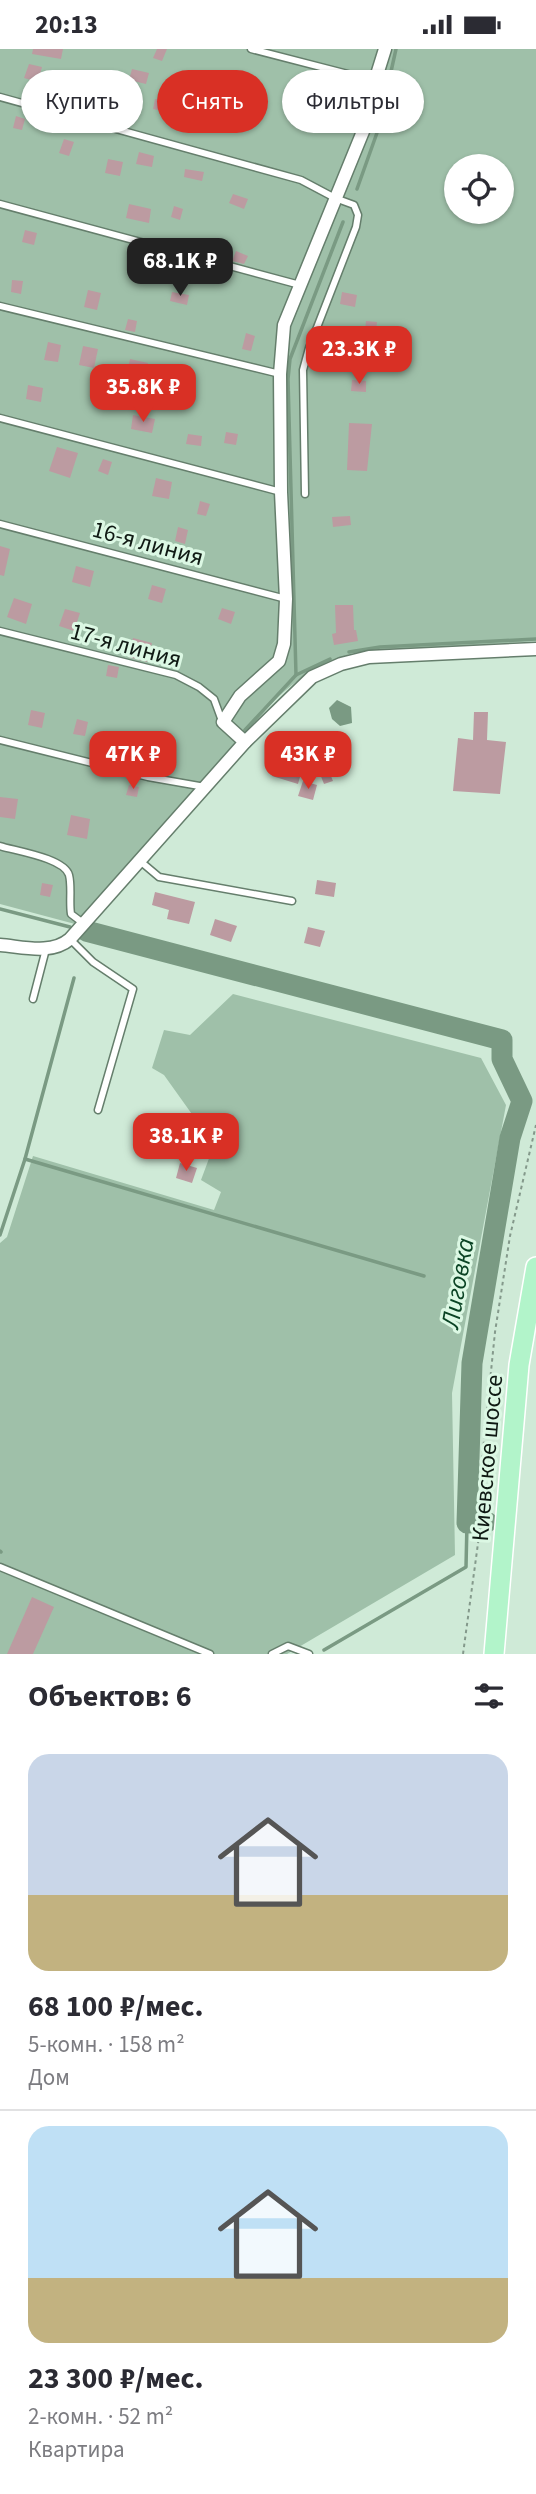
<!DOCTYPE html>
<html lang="ru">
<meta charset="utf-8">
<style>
body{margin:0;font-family:"Source Sans 3",sans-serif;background:#f7f7f7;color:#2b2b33;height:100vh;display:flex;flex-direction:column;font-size:26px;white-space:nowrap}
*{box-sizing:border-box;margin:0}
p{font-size:23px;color:#7c7c81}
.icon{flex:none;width:38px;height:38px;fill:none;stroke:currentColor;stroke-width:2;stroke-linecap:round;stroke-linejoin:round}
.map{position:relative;height:1605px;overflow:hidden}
.sheet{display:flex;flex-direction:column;background:#fff;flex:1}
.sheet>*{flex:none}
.top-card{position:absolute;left:21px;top:21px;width:495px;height:63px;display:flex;gap:14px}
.tools{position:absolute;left:444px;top:105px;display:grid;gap:14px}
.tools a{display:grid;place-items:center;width:70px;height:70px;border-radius:50%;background:#fff;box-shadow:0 2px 5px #0004;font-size:35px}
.price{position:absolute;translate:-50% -60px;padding:0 16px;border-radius:14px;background:#d93025;color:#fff;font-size:23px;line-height:46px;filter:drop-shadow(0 2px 4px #0008)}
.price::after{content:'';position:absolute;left:50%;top:42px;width:21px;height:16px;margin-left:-10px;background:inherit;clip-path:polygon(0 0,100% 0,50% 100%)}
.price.current{background:#222;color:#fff}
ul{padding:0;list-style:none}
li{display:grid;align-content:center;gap:14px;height:371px;padding:0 28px}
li+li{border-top:2px solid #e1e1e2}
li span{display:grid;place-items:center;height:217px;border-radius:21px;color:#555}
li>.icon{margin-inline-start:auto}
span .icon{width:126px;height:126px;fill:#fffc;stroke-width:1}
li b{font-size:30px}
h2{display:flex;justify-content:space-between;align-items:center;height:84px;padding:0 28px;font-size:30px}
.pill{padding:0 24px;border-radius:32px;background:#fff;box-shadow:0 2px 5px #0004;font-size:24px;line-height:63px}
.pill.current{background:#d93025;color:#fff}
.status{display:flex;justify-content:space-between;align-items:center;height:49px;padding:0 35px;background:#fff;direction:ltr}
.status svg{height:19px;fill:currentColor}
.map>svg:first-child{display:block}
.green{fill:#9fc0a9;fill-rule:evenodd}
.water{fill:#7a9a83}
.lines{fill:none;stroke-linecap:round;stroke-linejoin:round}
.stream{stroke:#7a9a83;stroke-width:3.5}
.river{stroke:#7a9a83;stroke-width:21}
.building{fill:#bc9ba1}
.service-casing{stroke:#657e6c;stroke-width:9}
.minor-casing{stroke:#657e6c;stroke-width:15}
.primary-casing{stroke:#fff;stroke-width:22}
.path{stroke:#84998b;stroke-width:2;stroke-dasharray:3.5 3.5;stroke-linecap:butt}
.service{stroke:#fff;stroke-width:6}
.minor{stroke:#fff;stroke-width:12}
.primary{stroke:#b2f4ca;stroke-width:19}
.labels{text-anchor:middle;stroke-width:6;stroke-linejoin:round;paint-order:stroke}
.street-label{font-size:24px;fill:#0f1913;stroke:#dcf8e4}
.water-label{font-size:26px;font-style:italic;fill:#0a4324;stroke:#dcf8e4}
</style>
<div class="status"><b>20:13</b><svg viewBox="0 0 49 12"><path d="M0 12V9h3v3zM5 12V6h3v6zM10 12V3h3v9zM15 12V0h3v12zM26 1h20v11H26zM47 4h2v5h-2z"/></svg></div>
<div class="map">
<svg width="536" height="1605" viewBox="0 0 536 1605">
<rect width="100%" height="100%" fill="#cfead7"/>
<!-- green -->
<g class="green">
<path d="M0,0H536V592L353,604C322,614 299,628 275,651L75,875L0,855ZM457,117H502V163H457Z"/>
<polygon points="233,945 481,1009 506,1056 452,1344 455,1506 287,1605 0,1605 0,1194 7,1188 33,1107 214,1161 221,1143 201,1131 214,1096 164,1026 152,1019 164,981 190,986"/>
</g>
<!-- water -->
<polygon class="water" points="337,651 351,658 352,674 340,677 332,670 329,659"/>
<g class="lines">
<!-- stream -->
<g class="stream">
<polyline points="357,140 378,81 396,0"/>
<polyline points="349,603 380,598 536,590"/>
<polyline points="296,626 288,330 290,310 343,173"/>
<polyline points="245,681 296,626 330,610"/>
<polyline points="0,860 70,878"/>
<polyline points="25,1110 424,1227"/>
<polyline points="0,1186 25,1110 74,929"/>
<polyline points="0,1502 1,1503"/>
<polyline points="324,1601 466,1518 467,1474"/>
</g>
<!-- river -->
<polyline class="river" points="86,882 502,991 502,1010 522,1052 510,1089 472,1314 467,1474 487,1473"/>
</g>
<!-- building -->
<g class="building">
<polygon points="33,0 63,0 61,10 32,5"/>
<polygon points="157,0 167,0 162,12 153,9"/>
<polygon points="29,15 42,18 38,33 24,29"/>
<polygon points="132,20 149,24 146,35 129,31"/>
<polygon points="105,39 116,42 112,58 101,55"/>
<polygon points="155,50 174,53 171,64 153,60"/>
<polygon points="203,57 219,60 217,70 202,68"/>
<polygon points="16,67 25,70 22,81 13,79"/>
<polygon points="64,90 74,93 69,107 59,104"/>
<polygon points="139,103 154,107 152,118 136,115"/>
<polygon points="108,110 123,113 120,127 105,124"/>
<polygon points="185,120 204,123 202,132 184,128"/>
<polygon points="233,145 248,150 244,160 229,154"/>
<polygon points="129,155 151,160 149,174 126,169"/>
<polygon points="174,157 183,160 180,171 171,168"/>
<polygon points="25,181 37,184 34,196 22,193"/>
<polygon points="236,202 248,207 244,215 232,212"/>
<polygon points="12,231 23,232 21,245 11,243"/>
<polygon points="88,241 101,244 97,261 84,258"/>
<polygon points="172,243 189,246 187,256 170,252"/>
<polygon points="342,243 357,246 355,258 340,255"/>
<polygon points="128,270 137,272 135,283 125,281"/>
<polygon points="366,272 377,273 376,283 365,282"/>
<polygon points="246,284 255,287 251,302 242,300"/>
<polygon points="48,293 61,296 58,313 44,311"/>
<polygon points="83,297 98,300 94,319 79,316"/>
<polygon points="130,310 148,314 145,328 127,324"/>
<polygon points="352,331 366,332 366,343 351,342"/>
<polygon points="28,336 43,339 41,353 26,350"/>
<polygon points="133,366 155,370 152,384 131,380"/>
<polygon points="349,374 372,375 367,422 347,421"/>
<polygon points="226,383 238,385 236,396 224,394"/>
<polygon points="188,385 202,387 201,397 186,395"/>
<polygon points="57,398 78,404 70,429 49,422"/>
<polygon points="103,410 112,413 108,426 98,422"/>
<polygon points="156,429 172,433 169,450 152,447"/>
<polygon points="200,452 210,455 206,467 197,465"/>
<polygon points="350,467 351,476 333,478 332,468"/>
<polygon points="178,478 188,481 185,495 175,492"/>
<polygon points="0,497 10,500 4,527 0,526"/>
<polygon points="76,517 94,522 90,538 72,533"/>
<polygon points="152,536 166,540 162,554 148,550"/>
<polygon points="14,549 32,555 26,575 7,568"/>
<polygon points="335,556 353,556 354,581 356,581 358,592 334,596 332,585 336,584"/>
<polygon points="222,559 235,563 231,575 218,570"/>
<polygon points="65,560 80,564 74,582 59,577"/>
<polygon points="133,589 152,594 147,613 128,608"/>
<polygon points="108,616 119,618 117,629 106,627"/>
<polygon points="31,661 45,664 42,679 28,676"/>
<polygon points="474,663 488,663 487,691 506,693 500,745 453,742 458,689 473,691"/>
<polygon points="77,670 88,673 85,687 73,685"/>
<polygon points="277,709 303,717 298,735 272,727"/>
<polygon points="325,712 333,732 324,735 316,715"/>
<polygon points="303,732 317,736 313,751 298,747"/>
<polygon points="129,736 139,738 137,748 126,746"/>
<polygon points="0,748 18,750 15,770 0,768"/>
<polygon points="71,766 90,770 87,790 67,786"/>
<polygon points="317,831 336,834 334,848 315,845"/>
<polygon points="42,834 53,836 50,848 40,846"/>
<polygon points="155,843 195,853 189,875 167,870 169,861 152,856"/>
<polygon points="215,870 237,877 231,893 210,886"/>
<polygon points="308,878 325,882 320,898 304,894"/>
<polygon points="180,1114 197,1119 192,1134 176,1129"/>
<polygon points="32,1548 54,1558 33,1605 7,1605"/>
</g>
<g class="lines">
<!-- service casing -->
<g class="service-casing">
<g id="service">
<polyline points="251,0 375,32"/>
<polyline points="0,48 301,131 335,149 354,156 358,166 356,178 309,299 303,321 305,445"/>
<polyline points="0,155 300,236"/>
<polyline points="0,257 280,325"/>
<polyline points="0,369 281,443"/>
<polyline points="0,475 286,550"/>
<polyline points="0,582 176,626 199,638 214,650 222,672"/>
<polyline points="0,691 148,728 205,738"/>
<path d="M0,797C16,802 64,809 69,826C72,838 69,853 71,865L83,874"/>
<polyline points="140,812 159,828 292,852"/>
<polyline points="70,890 93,913 133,940 98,1061"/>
<polyline points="33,950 46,900"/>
<polyline points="0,1518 210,1605"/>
<polyline points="272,1605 288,1597 309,1605"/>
</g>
</g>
<!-- minor casing -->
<g class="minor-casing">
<g id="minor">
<polyline points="245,693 223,673 240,647 279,612 284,595 286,550 281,443 280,325 284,276 364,80 375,32 385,0"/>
<path d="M0,896C24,898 51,906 70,890L245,693L312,628L341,615L369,608L536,600"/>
</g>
</g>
<!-- primary casing -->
<g class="primary-casing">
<polyline id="primary" points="494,1605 519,1316 536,1218"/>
</g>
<!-- path -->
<polyline class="path" points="463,1605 479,1487 482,1411 495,1283 510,1187 536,1076"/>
<!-- service -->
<use href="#service" class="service"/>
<!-- minor -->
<use href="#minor" class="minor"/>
<!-- primary -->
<use href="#primary" class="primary"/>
</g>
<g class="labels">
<!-- street labels -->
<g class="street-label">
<text transform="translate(148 494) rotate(15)" y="8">16-я линия</text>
<text transform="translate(126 596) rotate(15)" y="8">17-я линия</text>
<text transform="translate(487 1409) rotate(-85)" y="8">Киевское шоссе</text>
</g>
<!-- water labels -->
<g class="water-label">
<text transform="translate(457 1234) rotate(-80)" y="9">Лиговка</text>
</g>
</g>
</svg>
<div class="tools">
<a><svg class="icon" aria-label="locate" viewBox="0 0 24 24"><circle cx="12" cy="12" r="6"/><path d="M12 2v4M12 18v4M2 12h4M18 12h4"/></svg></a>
</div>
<b class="price current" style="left:180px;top:249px">68.1K ₽</b>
<b class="price" style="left:359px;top:337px">23.3K ₽</b>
<b class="price" style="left:143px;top:375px">35.8K ₽</b>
<b class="price" style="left:133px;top:742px">47K ₽</b>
<b class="price" style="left:308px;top:742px">43K ₽</b>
<b class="price" style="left:186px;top:1124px">38.1K ₽</b>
<div class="top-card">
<a class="pill">Купить</a>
<a class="pill current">Снять</a>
<a class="pill">Фильтры</a>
</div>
</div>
<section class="sheet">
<h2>Объектов: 6<svg class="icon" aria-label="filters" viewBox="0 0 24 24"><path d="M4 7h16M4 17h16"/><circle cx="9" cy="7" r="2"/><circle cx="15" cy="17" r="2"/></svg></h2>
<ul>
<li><span style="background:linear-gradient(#c9d6e8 65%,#c2b280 0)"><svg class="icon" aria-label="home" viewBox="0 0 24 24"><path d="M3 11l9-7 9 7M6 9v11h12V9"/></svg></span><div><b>68 100 ₽/мес.</b><p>5-комн. · 158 m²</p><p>Дом</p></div></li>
<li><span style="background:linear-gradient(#bfe0f5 70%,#c2b280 0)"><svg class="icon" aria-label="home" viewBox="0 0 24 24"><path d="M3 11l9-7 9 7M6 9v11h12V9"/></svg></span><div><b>23 300 ₽/мес.</b><p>2-комн. · 52 m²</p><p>Квартира</p></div></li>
</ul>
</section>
